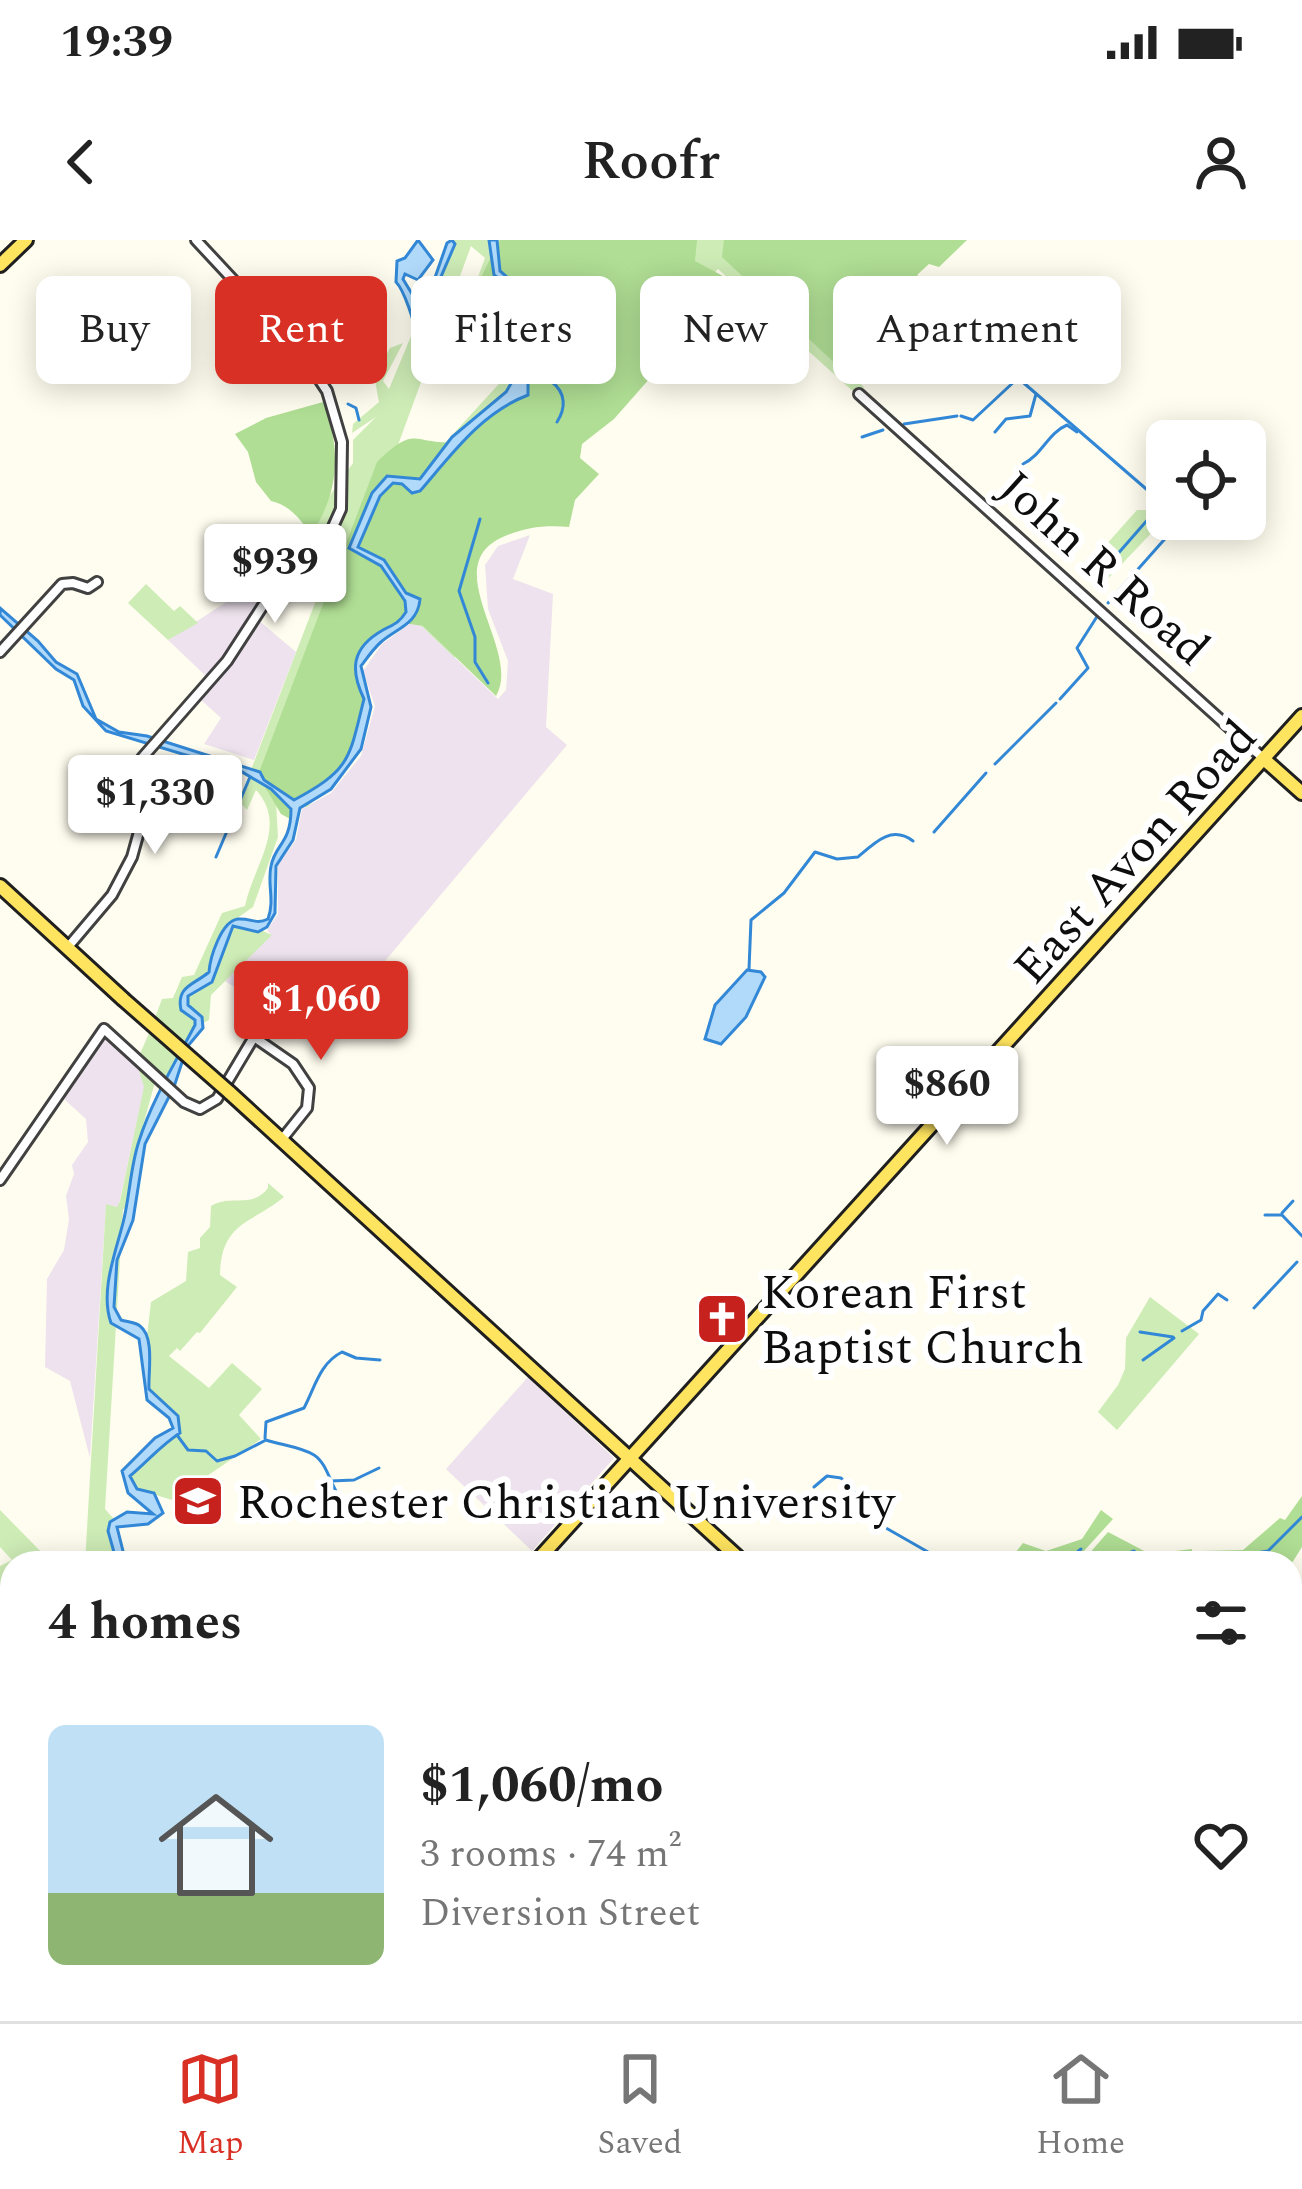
<!DOCTYPE html>
<meta charset="utf-8">
<style>
body{margin:0;font-family:Spectral,serif;background:#f6f6f6;color:#222;height:100vh;display:flex;flex-direction:column;font-size:45px;white-space:nowrap}
*{box-sizing:border-box;margin:0}
p{font-size:39px;color:#767676}
.icon{flex:none;width:66px;height:66px;fill:none;stroke:currentColor;stroke-width:2;stroke-linecap:round;stroke-linejoin:round}
.map{position:relative;flex:1;overflow:hidden}
.drawer{position:absolute;left:0px;top:1311px;width:1302px;height:471px;display:flex;flex-direction:column;background:#fff;border-radius:36px 36px 0 0;box-shadow:0 6px 30px #0003}
.drawer>*{flex:none}
.top-card{position:absolute;left:36px;top:36px;width:1230px;height:108px;display:flex;gap:24px}
.tools{position:absolute;left:1146px;top:180px;display:grid;gap:24px}
.tools a{display:grid;place-items:center;width:120px;height:120px;border-radius:18px;background:#fff;box-shadow:0 6px 30px #0003;font-size:60px}
.price{position:absolute;translate:-50% -102px;padding:0 27px;border-radius:12px;background:#fff;color:#222;font-size:39px;line-height:78px;filter:drop-shadow(0 3px 6px #0008)}
.price::after{content:'';position:absolute;left:50%;top:72px;width:36px;height:27px;margin-left:-18px;background:inherit;clip-path:polygon(0 0,100% 0,50% 100%)}
.price.current{background:#d93025;color:#fff}
ul{padding:0;list-style:none}
li{display:flex;align-items:center;gap:36px;height:300px;padding:0 48px}
li+li{border-top:3px solid #e0e0e0}
li span{display:grid;place-items:center;flex:none;width:336px;height:240px;border-radius:18px;color:#555}
li>.icon{margin-inline-start:auto}
span .icon{width:144px;height:144px;fill:#fffc;stroke-width:1}
li b{font-size:51px}
h2{display:flex;justify-content:space-between;align-items:center;height:144px;padding:0 48px;font-size:51px}
.chip{padding:0 42px;border-radius:18px;background:#fff;box-shadow:0 6px 30px #0003;font-size:42px;line-height:108px}
.chip.current{background:#d93025;color:#fff}
.status{display:flex;justify-content:space-between;align-items:center;height:84px;padding:0 60px;background:#fff;direction:ltr}
.status svg{height:33px;fill:currentColor}
header{display:flex;justify-content:space-between;align-items:center;height:156px;padding:0 48px;background:#fff;font-size:54px;font-weight:600}
.dock{display:flex;justify-content:space-around;align-items:center;height:168px;border-top:3px solid #e0e0e0;background:#fff;font-size:33px;color:#767676}
.dock a{display:grid;justify-items:center;gap:6px}
.dock .current{color:#d93025}
.map>svg:first-child{display:block}
.industrial{fill:#ede2ed}
.green{fill:#ceecb6;fill-rule:evenodd}
.forest{fill:#b0de94}
.water{fill:#b0d9fa;stroke:#3288d6;stroke-width:3}
.lines{fill:none;stroke-linecap:round;stroke-linejoin:round}
.stream{stroke:#3288d6;stroke-width:3}
.minor-casing{stroke:#414141;stroke-width:14}
.major-casing{stroke:#1f1f1f;stroke-width:18}
.minor{stroke:#fff;stroke-width:8}
.major{stroke:#ffe45f;stroke-width:12}
.major-bridge-casing{stroke:#1f1f1f;stroke-width:18;stroke-linecap:butt}
.major-bridge{stroke:#ffe45f;stroke-width:12}
.labels{text-anchor:middle;stroke-width:12;stroke-linejoin:round;paint-order:stroke}
.street-label{font-size:48px;fill:#0e0e0e;stroke:#fff}
.poi-label{font-size:48px;fill:#0e0e0e;stroke:#fff;text-anchor:start}
</style>
<div class="status"><b>19:39</b><svg viewBox="0 0 49 12"><path d="M0 12V9h3v3zM5 12V6h3v6zM10 12V3h3v9zM15 12V0h3v12zM26 1h20v11H26zM47 4h2v5h-2z"/></svg></div>
<header><svg class="icon" aria-label="back" viewBox="0 0 24 24"><path d="M15 5l-7 7 7 7"/></svg>Roofr<svg class="icon" aria-label="person" viewBox="0 0 24 24"><circle cx="12" cy="8" r="4"/><path d="M4 21q1-7 8-7t8 7"/></svg></header>
<div class="map">
<svg width="1302" height="1781" viewBox="0 0 1302 1781">
<rect width="100%" height="100%" fill="#fffdef"/>
<!-- industrial -->
<g class="industrial">
<polygon points="530,295 513,339 553,354 546,487 567,505 315,804 263,772 265,767 225,741 271,695 267,690 278,674 278,624 296,600 302,569 331,553 361,516 375,466 363,431 382,404 411,383 422,386 498,459 506,450 508,421 488,369 485,325 498,306"/>
<polygon points="307,299 317,308 260,365 232,411 208,438 168,400 254,344"/>
<polygon points="257,379 296,412 254,520 204,504 221,478 200,459 242,406"/>
<polygon points="103,795 138,827 145,845 119,964 118,967 106,965 90,1218 70,1141 45,1127 47,1039 64,1010 69,979 66,956 74,934 72,925 88,902 86,879 64,859"/>
<polygon points="528,1137 614,1218 532,1311 446,1229"/>
<polygon points="1302,1524 1302,1779 1261,1781 1248,1770 1290,1770 1290,1537"/>
</g>
<!-- green -->
<g class="green">
<path d="M451,0H949L833,119L864,147L857,155L718,29L446,343L455,418L352,319L297,455H368L320,555L307,567L276,562L278,597L253,667L236,679L272,695L211,755L209,780L196,787L170,844L140,814L149,793L157,800L160,790L153,783L162,759L173,758L182,737L194,735L222,673L245,666C253,626 289,586 256,550L247,570L239,561L338,303L334,300L315,305L303,293L353,223V200L376,177L352,193L353,184L379,162L372,125L381,124L390,108L403,103L383,141L389,149ZM471,6L485,18L464,75L518,123L444,204L398,205Z"/>
<path d="M1137,270H1148L1161,283L1099,348L1080,332C1081,320 1086,320 1096,316Z"/>
<polygon points="146,344 174,371 180,366 198,383 168,400 128,363"/>
<polygon points="138,827 155,842 141,893 128,968 123,969 105,1269 114,1279 110,1282 117,1323 85,1323 106,964 117,967 120,961 144,847"/>
<path d="M268,943L284,957C251,984 221,982 220,1035L237,1047L200,1093L197,1092L180,1111L177,1108L169,1116L209,1148L232,1123L262,1149L239,1175L261,1199L172,1260L137,1249L130,1236C146,1222 161,1205 180,1193L178,1176L149,1149L147,1096L151,1062L186,1041L188,1012L200,1008V998L210,987L211,966C232,953 251,970 268,948Z"/>
<polygon points="1150,1057 1199,1094 1117,1190 1098,1172 1118,1145 1125,1129 1126,1098"/>
<polygon points="0,1270 52,1323 12,1323 12,1507 0,1497 0,1326 12,1320 0,1307"/>
</g>
<!-- forest -->
<g class="forest">
<path d="M500,0H697L695,21L723,36L731,46L614,179L582,204L580,218L599,234L575,260L569,287C545,285 527,287 505,296C434,325 523,410 496,456L423,386L404,383C390,395 362,410 360,429C359,436 362,442 363,448C366,472 360,498 348,520C334,545 303,552 294,581L281,574L258,535L377,222C417,183 412,205 455,202L529,130L505,96V82C464,45 482,40 500,0Z"/>
<polygon points="724,0 967,0 939,27 929,24 918,34 909,58 886,81 892,99 878,124 851,116 843,131 722,17"/>
<path d="M323,162C342,210 339,253 311,295C301,280 290,265 271,261L256,242L248,212L235,194L266,178Z"/>
<polygon points="1302,1256 1302,1307 1290,1326 1201,1323 1202,1311 1243,1310 1280,1278 1285,1280"/>
<polygon points="1101,1270 1113,1279 1073,1323 1002,1323 1008,1322 1023,1303 1046,1311 1082,1299"/>
<polygon points="1108,1292 1150,1314 1192,1309 1191,1323 1081,1323"/>
</g>
<!-- water -->
<g class="water">
<path d="M418,0L433,20L418,40L405,34L403,39L423,72L447,3L452,0L455,4L416,95C415,83 404,50 396,42L397,21L405,18Z"/>
<path d="M489,0H497L500,31L523,51H557C580,85 551,120 528,144V155C481,173 452,214 420,251L412,253L402,244L393,243L380,256L358,307L384,320L406,353L420,359C418,384 397,388 381,402C374,408 367,418 361,426L371,467L361,509L331,549L300,568L293,600L276,626L275,673L267,687L258,692L233,686L212,742L188,756V765L202,777L203,788L187,807L174,847L145,904L133,980L117,1020L114,1067L121,1080C127,1082 135,1082 140,1086C155,1097 148,1133 149,1149L178,1176L180,1193C161,1205 147,1222 130,1236L137,1249L154,1253L163,1273L148,1284L117,1287L126,1323H117L108,1291L110,1282L127,1272L153,1274L128,1253L122,1231L155,1198L173,1188L169,1178L147,1160L139,1099L111,1083C100,1052 115,1014 123,983C130,956 130,928 139,901C152,860 175,823 195,785V780L181,770C176,746 194,745 209,732C210,718 221,681 238,679C252,678 255,685 268,679C275,660 267,644 271,626C275,604 291,604 291,569L271,549L242,532L106,491L83,466L74,440L56,429L0,375V368L38,401L56,422L77,434L96,479L119,492L147,496L260,532L264,540L294,560C352,529 349,518 364,459C350,430 351,408 383,390C394,384 399,383 406,372L405,361L381,326L349,308L372,253L387,236L420,239L452,197L506,152L516,135C543,128 558,92 554,66L545,60L533,64L511,62L505,43L494,35Z"/>
<polygon points="747,730 761,732 765,737 746,777 721,804 705,799 715,765"/>
</g>
<g class="lines">
<!-- stream -->
<g class="stream">
<path d="M543,128L549,131L546,142H552C566,153 566,168 557,182"/>
<polyline points="1018,138 1167,267"/>
<polyline points="348,164 356,168 359,180"/>
<polyline points="961,176 973,180 1018,138 1016,128 1023,90 1010,80"/>
<polyline points="904,184 957,176"/>
<polyline points="995,192 1006,179 1030,176 1036,154"/>
<polyline points="862,197 883,190"/>
<path d="M1023,224C1042,215 1048,193 1067,185L1077,192"/>
<polyline points="480,279 459,351 475,397 475,422 488,443"/>
<polyline points="1103,334 1106,349"/>
<polyline points="1094,341 1150,277 1164,267"/>
<polyline points="1108,363 1171,292 1171,279"/>
<polyline points="1060,459 1088,428 1077,408 1098,375"/>
<polyline points="995,524 1056,463"/>
<polyline points="934,592 986,533"/>
<polyline points="216,617 250,537"/>
<path d="M749,729L751,680L784,653L815,612L837,619L858,617C875,602 892,585 913,601"/>
<polyline points="1282,973 1293,961"/>
<polyline points="1265,975 1282,975 1302,996"/>
<polyline points="1254,1068 1297,1022"/>
<polyline points="1182,1091 1201,1080 1203,1071 1218,1054 1227,1060"/>
<polyline points="1140,1092 1173,1097"/>
<polyline points="1143,1120 1174,1098"/>
<path d="M177,1195L188,1210L206,1211L217,1221L235,1216L266,1200C281,1205 301,1207 314,1215C331,1226 330,1255 352,1270"/>
<path d="M265,1198L266,1182L304,1168C315,1147 320,1123 342,1112L356,1118L380,1120"/>
<polyline points="331,1241 354,1240 379,1228"/>
<polyline points="814,1247 827,1236 841,1238 860,1258 865,1269 879,1276 886,1288 928,1312"/>
<polyline points="1090,1317 1111,1320 1134,1311 1143,1323"/>
<polyline points="934,1318 939,1323"/>
<polyline points="1205,1322 1268,1311 1302,1277"/>
<polyline points="1064,1323 1081,1309"/>
<polyline points="1290,1481 1302,1471"/>
<polyline points="0,1628 10,1627"/>
</g>
<!-- minor casing -->
<g class="minor-casing">
<g id="minor">
<polyline points="859,154 1264,519"/>
<polyline points="0,412 62,344 73,343 88,348 97,342"/>
<polyline points="68,707 112,655 132,617 142,581 135,544 142,518 227,421 264,364 327,300 341,269 342,202 327,151 303,115 196,0"/>
<polyline points="0,940 104,789 184,862 200,869 217,859 254,797 293,824 309,848 307,868 283,898"/>
</g>
</g>
<!-- major casing -->
<g class="major-casing">
<g id="major">
<polyline points="0,25 26,0"/>
<polyline points="1265,520 1302,553"/>
<polyline points="0,646 123,759"/>
<polyline points="229,852 744,1323"/>
<polyline points="535,1323 1302,476"/>
<polyline points="1239,1770 1251,1781"/>
<polyline points="117,1781 128,1770"/>
</g>
</g>
<!-- minor -->
<use href="#minor" class="minor"/>
<!-- major -->
<use href="#major" class="major"/>
<!-- major-bridge casing -->
<g class="major-bridge-casing">
<polyline id="major-bridge" points="123,759 229,852"/>
</g>
<!-- major-bridge -->
<use href="#major-bridge" class="major-bridge"/>
</g>
<!-- icons -->
<defs>
<g id="church-square" transform="scale(2.7)"><rect x="-9" y="-9" width="18" height="18" rx="4" fill="#c7211d" stroke="#fff"/><path d="M-1.2-6h2.4v3.5h3.3v2.4h-3.3V6h-2.4V-.1h-3.3v-2.4h3.3Z" fill="#fff"/></g>
<g id="university-square" transform="scale(2.7)"><rect x="-9" y="-9" width="18" height="18" rx="4" fill="#c7211d" stroke="#fff"/><path d="M0-5L7-2L0 1L-7-2ZM-4 1L0 2.5L4 1V4Q0 6-4 4Z" fill="#fff"/></g>
</defs>
<g fill-rule="evenodd">
<use href="#church-square" x="722" y="1079"/>
<use href="#university-square" x="198" y="1261"/>
</g>
<g class="labels">
<!-- street labels -->
<g class="street-label">
<text transform="translate(1105 327) rotate(42)" y="17">John R Road</text>
<text transform="translate(1134 611) rotate(-48)" y="17">East Avon Road</text>
</g>
<!-- poi labels -->
<g class="poi-label">
<text x="761" y="1068">Korean First<tspan x="761" dy="55">Baptist Church</tspan></text>
<text x="237" y="1278">Rochester Christian University</text>
</g>
</g>
</svg>
<div class="tools">
<a><svg class="icon" aria-label="locate" viewBox="0 0 24 24"><circle cx="12" cy="12" r="6"/><path d="M12 2v4M12 18v4M2 12h4M18 12h4"/></svg></a>
</div>
<b class="price" style="left:275px;top:386px">$939</b>
<b class="price" style="left:155px;top:617px">$1,330</b>
<b class="price current" style="left:321px;top:823px">$1,060</b>
<b class="price" style="left:947px;top:908px">$860</b>
<div class="top-card">
<a class="chip">Buy</a>
<a class="chip current">Rent</a>
<a class="chip">Filters</a>
<a class="chip">New</a>
<a class="chip">Apartment</a>
</div>
<section class="drawer">
<h2>4 homes<svg class="icon" aria-label="filters" viewBox="0 0 24 24"><path d="M4 7h16M4 17h16"/><circle cx="9" cy="7" r="2"/><circle cx="15" cy="17" r="2"/></svg></h2>
<ul>
<li><span style="background:linear-gradient(#bfe0f5 70%,#8fb573 0)"><svg class="icon" aria-label="home" viewBox="0 0 24 24"><path d="M3 11l9-7 9 7M6 9v11h12V9"/></svg></span><div><b>$1,060/mo</b><p>3 rooms · 74 m²</p><p>Diversion Street</p></div><svg class="icon" aria-label="heart" viewBox="0 0 24 24"><path d="M12 20l-8-8c-3-5 5-10 8-4 3-6 11-1 8 4z"/></svg></li>
</ul>
</section>
</div>
<nav class="dock">
<a class="current"><svg class="icon" aria-label="map" viewBox="0 0 24 24"><path d="M3 6l6-2 6 2 6-2v14l-6 2-6-2-6 2zM9 4v14M15 6v14"/></svg>Map</a>
<a><svg class="icon" aria-label="saved" viewBox="0 0 24 24"><path d="M7 4h10v16l-5-4-5 4z"/></svg>Saved</a>
<a><svg class="icon" aria-label="home" viewBox="0 0 24 24"><path d="M3 11l9-7 9 7M6 9v11h12V9"/></svg>Home</a>
</nav>
